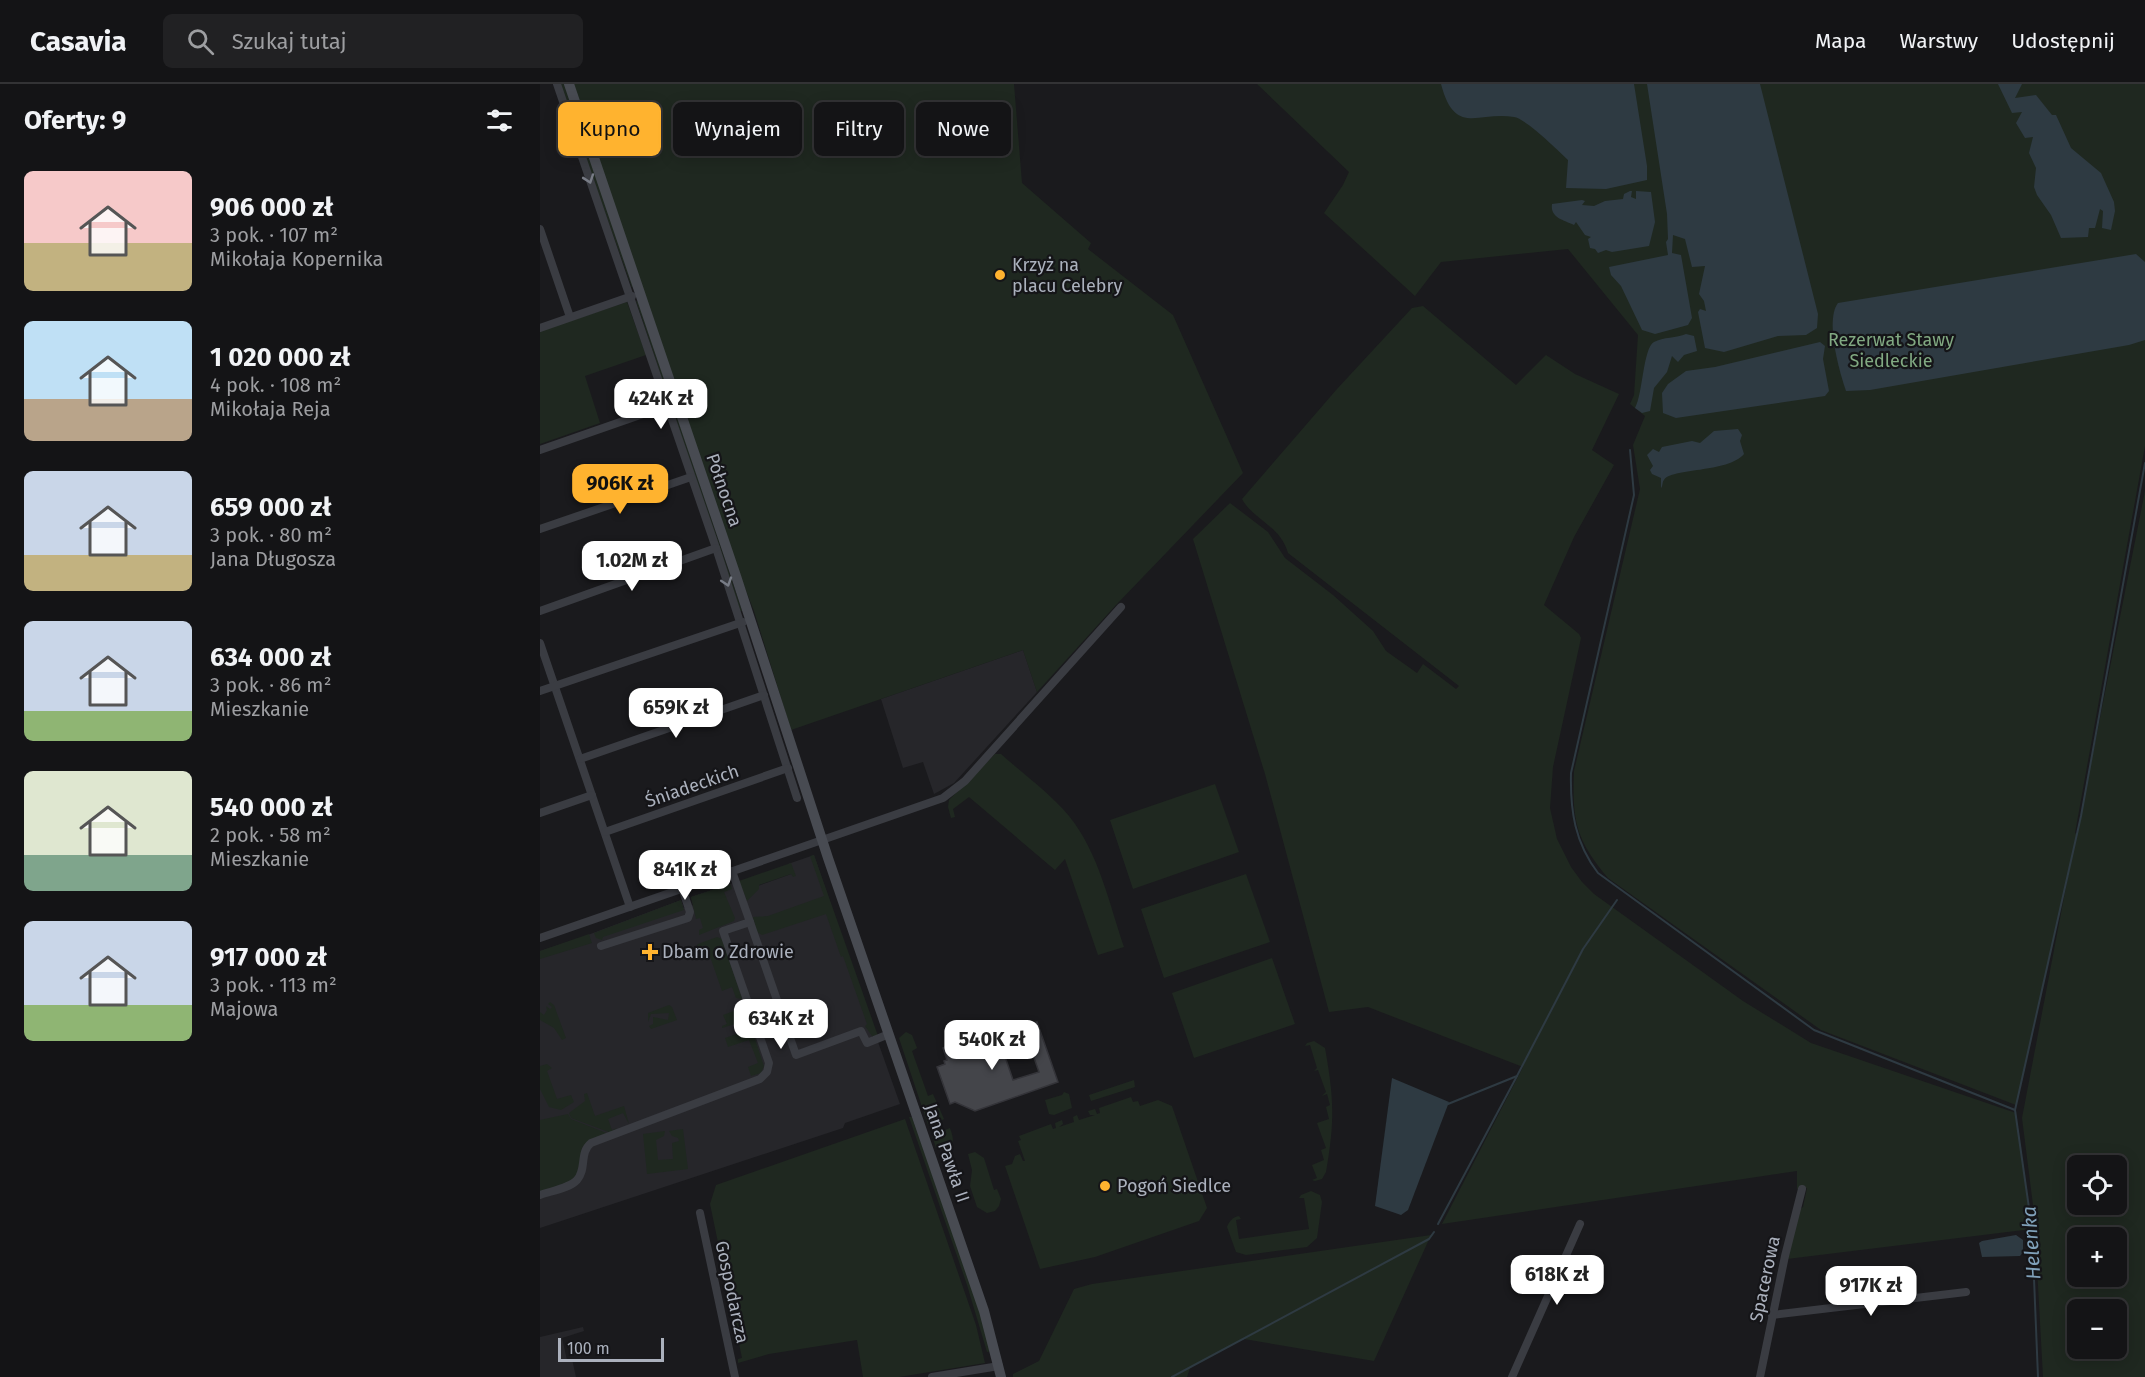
<!DOCTYPE html>
<html lang="pl">
<meta charset="utf-8">
<style>
body{margin:0;font-family:"Fira Sans",sans-serif;background:#212123;color:#f1f3f6;height:100vh;display:flex;flex-direction:column;font-size:22px;white-space:nowrap}
*{box-sizing:border-box;margin:0}
p{font-size:20px;color:#9d9ea1}
.icon{flex:none;width:33px;height:33px;fill:none;stroke:currentColor;stroke-width:2;stroke-linecap:round;stroke-linejoin:round}
.map{position:relative;flex:1;overflow:hidden}
.drawer{display:flex;flex-direction:column;background:#141416;width:540px}
.drawer>*{flex:none}
.hud{position:absolute;left:18px;top:18px;width:570px;height:54px;display:flex;gap:12px}
.tools{position:absolute;left:1527px;top:1071px;display:grid;gap:12px}
.tools a{display:grid;place-items:center;width:60px;height:60px;border-radius:9px;background:#141416;box-shadow:0 3px 15px #0003,0 0 0 2px #333335;font-size:30px}
.scale{position:absolute;left:18px;bottom:15px;width:106px;box-sizing:border-box;padding-left:6px;border:3px solid #abb1bd;border-top:0;font-size:16px;line-height:21px;white-space:nowrap;color:#abb1bd;-webkit-text-stroke:4px #151518;paint-order:stroke}
.price{position:absolute;translate:-50% -51px;padding:0 14px;border-radius:12px;background:#fff;color:#222;font-size:20px;line-height:39px;filter:drop-shadow(0 2px 3px #0008)}
.price::after{content:'';position:absolute;left:50%;top:36px;width:18px;height:14px;margin-left:-9px;background:inherit;clip-path:polygon(0 0,100% 0,50% 100%)}
.price.active{background:#ffb32f;color:#111}
ul{padding:0;list-style:none}
li{display:flex;align-items:center;gap:18px;height:150px;padding:0 24px}
li span{display:grid;place-items:center;flex:none;width:168px;height:120px;border-radius:9px;color:#555}
li>.icon{margin-inline-start:auto}
span .icon{width:72px;height:72px;fill:#fffc;stroke-width:1}
li b{font-size:26px}
h2{display:flex;justify-content:space-between;align-items:center;height:72px;padding:0 24px;font-size:26px}
.pill{padding:0 21px;border-radius:9px;background:#141416;box-shadow:0 3px 15px #0003,0 0 0 2px #333335;font-size:21px;line-height:54px}
.pill.active{background:#ffb32f;color:#111}
header{display:flex;align-items:center;gap:36px;box-sizing:border-box;height:84px;padding:0 30px;background:#141416;border-bottom:2px solid #333335}
header strong{font-size:28px}
nav{display:flex;gap:33px;margin-inline-start:auto;font-size:21px}
.search{width:420px;height:54px;background:#212123;display:flex;align-items:center;gap:15px;box-sizing:border-box;padding:0 21px;border-radius:9px;color:#9d9ea1;font-size:22px}
main{display:flex;flex:1;min-height:0}
.map>svg:first-child{display:block}
.built{fill:#26262a}
.green{fill:#1f2820;fill-rule:evenodd}
.water{fill:#2e3a42}
.lines{fill:none;stroke-linecap:round;stroke-linejoin:round}
.stream{stroke:#2e3a42;stroke-width:2}
.building{fill:#44454a;stroke:#343439;stroke-width:1.5}
.street{stroke:#3a3c42;stroke-width:8}
.secondary{stroke:#484b52;stroke-width:10}
.oneway{stroke:#787c86}
.poi-dot{fill:#ffb32f;stroke:#151518;stroke-width:2}
.labels{text-anchor:middle;stroke-width:4.5;stroke-linejoin:round;paint-order:stroke}
.poi-label{font-size:18px;fill:#abb1bd;stroke:#151518;text-anchor:start}
.park-label{font-size:18px;fill:#81a982;stroke:#151518}
.street-label{font-size:18px;fill:#abb1bd;stroke:#151518}
.water-label{font-size:20px;font-style:italic;fill:#80a1ba;stroke:#151518}
</style>
<header>
<strong>Casavia</strong>
<div class="search"><svg class="icon" aria-label="search" viewBox="0 0 24 24"><circle cx="10" cy="10" r="6"/><path d="M15 15l6 6"/></svg>Szukaj tutaj</div>
<nav><a>Mapa</a><a>Warstwy</a><a>Udostępnij</a></nav>
</header>
<main>
<section class="drawer">
<h2>Oferty: 9<svg class="icon" aria-label="filters" viewBox="0 0 24 24"><path d="M4 7h16M4 17h16"/><circle cx="9" cy="7" r="2"/><circle cx="15" cy="17" r="2"/></svg></h2>
<ul>
<li><span style="background:linear-gradient(#f6c9c9 60%,#c2b280 0)"><svg class="icon" aria-label="home" viewBox="0 0 24 24"><path d="M3 11l9-7 9 7M6 9v11h12V9"/></svg></span><div><b>906 000 zł</b><p>3 pok. · 107 m²</p><p>Mikołaja Kopernika</p></div></li>
<li><span style="background:linear-gradient(#bfe0f5 65%,#b9a48a 0)"><svg class="icon" aria-label="home" viewBox="0 0 24 24"><path d="M3 11l9-7 9 7M6 9v11h12V9"/></svg></span><div><b>1 020 000 zł</b><p>4 pok. · 108 m²</p><p>Mikołaja Reja</p></div></li>
<li><span style="background:linear-gradient(#c9d6e8 70%,#c2b280 0)"><svg class="icon" aria-label="home" viewBox="0 0 24 24"><path d="M3 11l9-7 9 7M6 9v11h12V9"/></svg></span><div><b>659 000 zł</b><p>3 pok. · 80 m²</p><p>Jana Długosza</p></div></li>
<li><span style="background:linear-gradient(#c9d6e8 75%,#8fb573 0)"><svg class="icon" aria-label="home" viewBox="0 0 24 24"><path d="M3 11l9-7 9 7M6 9v11h12V9"/></svg></span><div><b>634 000 zł</b><p>3 pok. · 86 m²</p><p>Mieszkanie</p></div></li>
<li><span style="background:linear-gradient(#dfe7d0 70%,#7fa58c 0)"><svg class="icon" aria-label="home" viewBox="0 0 24 24"><path d="M3 11l9-7 9 7M6 9v11h12V9"/></svg></span><div><b>540 000 zł</b><p>2 pok. · 58 m²</p><p>Mieszkanie</p></div></li>
<li><span style="background:linear-gradient(#c9d6e8 70%,#8fb573 0)"><svg class="icon" aria-label="home" viewBox="0 0 24 24"><path d="M3 11l9-7 9 7M6 9v11h12V9"/></svg></span><div><b>917 000 zł</b><p>3 pok. · 113 m²</p><p>Majowa</p></div></li>
</ul>
</section>
<div class="map">
<svg width="1605" height="1293" viewBox="0 0 1605 1293">
<rect width="100%" height="100%" fill="#1a1a1d"/>
<!-- built -->
<g class="built">
<polygon points="483,566 497,608 414,699 394,710 383,678 363,684 341,615"/>
<polygon points="274,771 336,952 332,952 333,956 338,958 360,1020 305,1039 303,1044 0,1144 0,867 37,855 141,816 144,824 153,821 151,813 193,799 207,819 204,807 251,790 248,780"/>
<polygon points="43,1243 44,1247 22,1254 27,1276 32,1275 36,1293 0,1293 0,1253"/>
</g>
<!-- green -->
<g class="green">
<polygon points="19,0 25,0 93,202 92,204"/>
<polygon points="33,0 474,0 482,99 551,159 548,165 633,231 703,389 576,521 497,608 483,566 251,646 214,527 199,489"/>
<path d="M717,0H1605V362L1535,749L1537,750L1605,407V1293H1503L1494,1129L1482,1034L1530,782L1476,1021L1281,946L1068,794C1036,756 1032,737 1034,687L1100,405L1093,361L1105,332L1090,320L1094,311L1098,251L1028,165L901,178L875,212L784,129L803,101L809,88ZM1538,1082H1576V1120H1538ZM1538,1154H1576V1192H1538ZM1538,1226H1576V1264H1538Z"/>
<polygon points="96,217 99,218 202,527 200,527"/>
<polygon points="87,218 106,271 45,292 60,339 0,360 0,247"/>
<path d="M883,222L976,301L1006,271L1035,290L1079,310L1052,366L1074,381L1034,453L1004,521L1039,550L1041,554L1013,683L1010,724L1017,755L1031,783L1042,798L1054,810L1203,917L1271,959L1476,1029L1492,1145L1247,1175L1259,1126L1263,1123L1267,1104L1257,1105V1087L902,1140L983,983L828,923L789,928L725,690L653,455L690,419L728,448L745,474L793,511L833,547L846,567L877,589L883,580L916,605L919,602L748,469C740,441 713,436 702,415L797,305L872,224Z"/>
<path d="M455,670H461C483,690 510,709 529,732C559,769 569,819 584,863L558,871L525,775L515,786L429,713L413,725L415,733L411,734L408,723L409,716Z"/>
<polygon points="675,700 699,768 593,805 570,736"/>
<polygon points="274,771 338,952 332,952 325,942 327,940 303,872 301,873 286,830 222,851 217,848 213,833 228,832 284,812 270,772"/>
<polygon points="251,779 256,792 253,793 251,790 219,801 219,805 207,817 199,797"/>
<polygon points="706,790 730,858 624,894 601,825"/>
<polygon points="190,800 192,805 184,808 195,834 194,837 159,851 159,846 163,844 160,834 156,835 151,813"/>
<polygon points="141,816 144,826 63,853 62,856 56,854 54,849"/>
<polygon points="49,850 52,859 0,875 0,867"/>
<polygon points="177,853 182,855 202,915 196,914 192,903 182,907 166,861 154,865 158,860"/>
<polygon points="732,874 755,940 654,974 632,909"/>
<polygon points="10,918 14,921 26,954 22,956 14,944 0,936 0,928 4,931 7,926 6,922 10,925 12,923 8,920"/>
<polygon points="204,919 208,931 205,937 182,944 182,942 187,940 183,931 199,925 199,921"/>
<polygon points="129,921 132,923 137,936 111,945 109,942 113,940 113,933 128,936 129,929 111,930 108,938 108,929"/>
<polygon points="208,946 213,949 224,982 221,989 211,992 208,983 218,979 209,956 188,963 185,954"/>
<polygon points="366,948 372,951 377,964 372,967 388,1012 393,1010 404,1035 400,1037 401,1041 395,1043 393,1039 388,1041 359,954"/>
<path d="M774,957L785,964C794,1014 795,1038 786,1088L782,1095L775,1097L772,1096L777,1094L772,1081L784,1076L781,1066L786,1064L777,1039L789,1035L786,1023L790,1021L787,1010L782,1012L786,1008L778,986L774,987L777,984L770,961L765,962L767,959Z"/>
<polygon points="7,980 12,984 7,987 17,1015 31,1011 34,1018 21,1026 9,1023 0,1005 0,982"/>
<polygon points="594,996 595,1003 551,1017 549,1011"/>
<polygon points="524,1008 529,1010 532,1024 514,1031 509,1030 505,1016 522,1011"/>
<polygon points="47,1009 55,1032 84,1022 89,1040 83,1029 68,1035 72,1046 77,1044 71,1049 31,1034 29,1029 45,1017 44,1010"/>
<polygon points="591,1013 593,1018 598,1017 600,1022 618,1016 632,1022 667,1124 659,1137 555,1173 500,1185 465,1082 472,1080 475,1072 480,1070 483,1077 485,1077 478,1057 481,1056 479,1052 511,1040 513,1045 516,1044 515,1039 522,1036 523,1040 519,1043 534,1038 533,1033 537,1031 539,1036 555,1031 550,1031 548,1027 555,1025 557,1030 560,1029 559,1024"/>
<polygon points="28,1030 31,1035 69,1050 46,1059 42,1064 38,1088 33,1096 0,1108 0,1036"/>
<polygon points="369,1033 372,1033 441,1230 451,1267 447,1268 427,1201"/>
<polygon points="365,1035 436,1241 445,1279 359,1293 323,1293 317,1256 229,1270 198,1279 198,1275 202,1274 170,1120 176,1101"/>
<path d="M410,1044C413,1053 416,1060 406,1065L396,1064L392,1051Z"/>
<polygon points="143,1045 148,1085 107,1090 103,1050 125,1047 124,1052 116,1056 118,1076 133,1075 132,1059 139,1057 138,1054 132,1052 129,1047"/>
<polygon points="435,1068 444,1074 454,1106 457,1105 461,1115 459,1122 455,1127 447,1129 437,1123 430,1102 432,1086 428,1070"/>
<path d="M771,1107L780,1111L782,1118L777,1154L767,1163L706,1171L696,1168L687,1143C689,1137 693,1133 699,1132L701,1135L696,1136L699,1155L769,1145L764,1114H759L761,1111Z"/>
<polygon points="891,1151 834,1277 704,1255 650,1284 647,1293 473,1293 473,1290 499,1277 534,1205 552,1200"/>
</g>
<!-- water -->
<g class="water">
<path d="M901,0H1094L1107,82V96L1066,105L1026,104L1028,76C1019,67 985,34 974,33C938,27 915,53 901,0Z"/>
<polygon points="1107,0 1220,0 1278,230 1277,244 1266,251 1238,252 1184,268 1165,264 1158,228 1160,225 1166,227 1164,217 1159,210 1165,182 1152,183 1145,155 1133,151 1132,169 1141,171 1152,234 1148,241 1115,250 1102,246 1081,202 1071,191 1069,183 1128,171 1126,158 1128,155 1127,130"/>
<polygon points="1458,0 1482,0 1475,14 1496,11 1512,31 1516,31 1531,64 1561,89 1574,118 1575,127 1571,146 1562,144 1563,127 1560,125 1555,144 1549,144 1548,153 1521,154 1511,131 1497,111 1494,103 1496,84 1489,69 1493,53 1485,54 1476,39 1482,28 1472,29"/>
<path d="M1090,107H1092L1091,113L1096,115V107L1111,108L1115,138L1109,162L1072,168L1066,166L1058,169L1055,165L1050,164L1048,155L1051,153L1045,151L1036,138L1034,141C1024,136 1010,134 1012,120L1042,116L1045,117L1042,121L1054,122L1065,117L1083,115L1084,110Z"/>
<path d="M1596,170L1605,178V256L1589,261L1330,306L1306,307C1299,287 1285,236 1298,219Z"/>
<path d="M1146,250L1154,252L1157,267L1144,271L1138,278L1132,272L1127,288L1114,304L1110,327L1102,329L1095,324C1103,310 1103,264 1114,258C1123,253 1137,254 1146,250Z"/>
<polygon points="1280,258 1285,262 1283,275 1289,307 1285,312 1136,334 1123,329 1122,309 1128,300 1146,287 1175,283"/>
<path d="M1198,345L1202,351L1200,357L1204,370C1188,389 1130,384 1124,396C1122,398 1123,402 1121,404V394L1112,390L1110,386L1113,382L1107,371L1113,365L1119,368L1122,363L1152,357L1160,359L1174,347Z"/>
<polygon points="852,994 909,1018 868,1126 861,1131 835,1122"/>
<polygon points="1476,1151 1483,1156 1483,1168 1480,1172 1442,1173 1439,1159 1442,1157"/>
</g>
<g class="lines">
<!-- stream -->
<g class="stream">
<path d="M1090,366L1094,411L1031,689C1030,727 1035,759 1058,789L1274,946L1475,1026"/>
<polyline points="908,1020 977,992 1043,865 1077,816"/>
<polyline points="898,1140 977,992"/>
<polyline points="632,1293 889,1155 894,1148"/>
<polyline points="1498,1293 1492,1145 1475,1026 1541,732 1605,379"/>
</g>
</g>
<!-- building -->
<polygon class="building" points="497,938 518,998 435,1027 415,1018 410,1020 397,983 405,980 404,977 407,976 403,964 456,946 473,996 499,988 483,942"/>
<g class="lines">
<!-- street -->
<g class="street">
<polyline points="17,0 176,464 257,714"/>
<polyline points="0,145 30,233"/>
<polyline points="0,244 92,212"/>
<polyline points="0,366 126,322"/>
<polyline points="0,445 151,393"/>
<polyline points="0,527 176,464"/>
<polyline points="0,559 90,823"/>
<polyline points="0,607 203,538"/>
<polyline points="40,675 224,611"/>
<polyline points="0,729 52,711"/>
<polyline points="65,748 248,684"/>
<polyline points="210,838 256,971 321,947 327,959 349,950"/>
<polyline points="0,854 403,714 425,697 581,523"/>
<polyline points="61,862 148,834 150,828 142,804"/>
<path d="M0,1111C11,1107 30,1104 37,1096C47,1085 39,1069 51,1059L220,995L227,988L229,979L183,847L210,838L192,787"/>
<polyline points="160,1129 195,1293"/>
<polyline points="1232,1231 1426,1208"/>
<polyline points="392,1293 459,1282"/>
<polyline points="972,1293 1040,1140"/>
<polyline points="1220,1293 1245,1172 1262,1105"/>
</g>
<!-- secondary -->
<polyline class="secondary" points="29,0 196,492 288,774 444,1227 461,1293"/>
</g>
<!-- one-way arrows -->
<defs><path id="oneway-chevron" d="M-2-3.5L2.5 0L-2 3.5" fill="none" stroke-width="1.6" stroke-linecap="round" stroke-linejoin="round" transform="scale(1.5)"/></defs>
<g class="oneway">
<use href="#oneway-chevron" transform="translate(49 95) rotate(71)"/>
<use href="#oneway-chevron" transform="translate(187 498) rotate(72)"/>
</g>
<!-- markers -->
<g class="poi-dot">
<circle cx="460" cy="191" r="6"/>
<path d="M107 859h6v6h6v6h-6v6h-6v-6h-6v-6h6z"/>
<circle cx="565" cy="1102" r="6"/>
</g>
<g class="labels">
<!-- poi labels -->
<g class="poi-label">
<text x="472" y="187">Krzyż na<tspan x="472" dy="21">placu Celebry</tspan></text>
<text x="122" y="874">Dbam o Zdrowie</text>
<text x="577" y="1108">Pogoń Siedlce</text>
</g>
<!-- park labels -->
<g class="park-label">
<text x="1351" y="262">Rezerwat Stawy<tspan x="1351" dy="21">Siedleckie</tspan></text>
</g>
<!-- street labels -->
<g class="street-label">
<text transform="translate(184 406) rotate(71)" y="6">Północna</text>
<text transform="translate(152 702) rotate(-19)" y="6">Śniadeckich</text>
<text transform="translate(407 1069) rotate(71)" y="6">Jana Pawła II</text>
<text transform="translate(1225 1195) rotate(-78)" y="6">Spacerowa</text>
<text transform="translate(192 1208) rotate(78)" y="6">Gospodarcza</text>
</g>
<!-- water labels -->
<g class="water-label">
<text transform="translate(1491 1159) rotate(-94)" y="7">Helenka</text>
</g>
</g>
</svg>
<div class="tools">
<a><svg class="icon" aria-label="locate" viewBox="0 0 24 24"><circle cx="12" cy="12" r="6"/><path d="M12 2v4M12 18v4M2 12h4M18 12h4"/></svg></a>
<a>+</a>
<a>−</a>
</div>
<div class="scale">100 m</div>
<b class="price" style="left:121px;top:346px">424K zł</b>
<b class="price active" style="left:80px;top:431px">906K zł</b>
<b class="price" style="left:92px;top:508px">1.02M zł</b>
<b class="price" style="left:136px;top:655px">659K zł</b>
<b class="price" style="left:145px;top:817px">841K zł</b>
<b class="price" style="left:241px;top:966px">634K zł</b>
<b class="price" style="left:452px;top:987px">540K zł</b>
<b class="price" style="left:1017px;top:1222px">618K zł</b>
<b class="price" style="left:1331px;top:1233px">917K zł</b>
<div class="hud">
<a class="pill active">Kupno</a>
<a class="pill">Wynajem</a>
<a class="pill">Filtry</a>
<a class="pill">Nowe</a>
</div>
</div>
</main>
